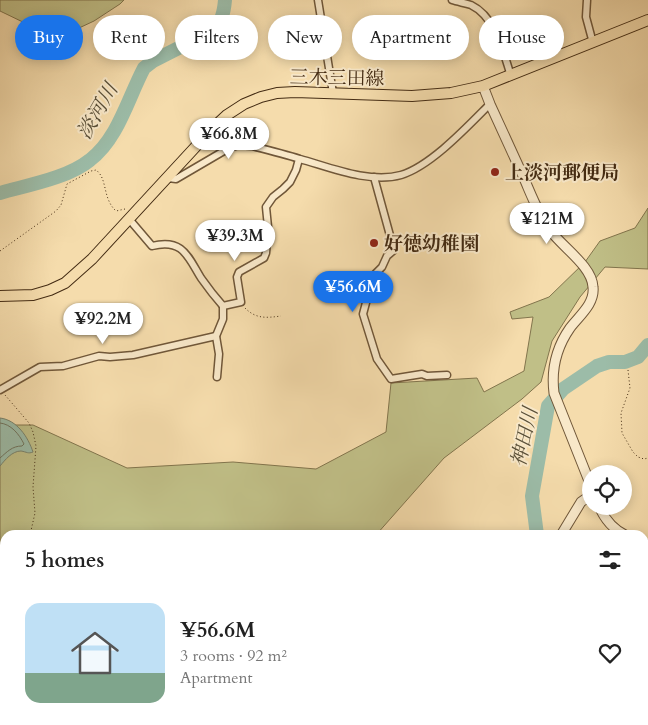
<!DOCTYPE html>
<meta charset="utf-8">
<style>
body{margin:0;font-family:Cardo,"Noto Serif JP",serif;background:#f2f2f2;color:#222;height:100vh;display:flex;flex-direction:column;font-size:19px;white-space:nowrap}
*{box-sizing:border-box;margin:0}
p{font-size:16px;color:#767676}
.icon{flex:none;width:28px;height:28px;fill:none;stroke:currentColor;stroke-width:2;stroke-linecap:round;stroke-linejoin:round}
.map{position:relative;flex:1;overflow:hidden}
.sheet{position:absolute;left:0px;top:530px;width:649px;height:195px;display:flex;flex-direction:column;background:#fff;border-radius:15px 15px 0 0;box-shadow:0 2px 12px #0003}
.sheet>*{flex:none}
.guide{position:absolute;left:15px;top:15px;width:619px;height:45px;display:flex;gap:10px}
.tools{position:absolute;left:582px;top:465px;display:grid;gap:10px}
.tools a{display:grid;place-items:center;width:50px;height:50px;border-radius:50%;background:#fff;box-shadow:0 2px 12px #0003;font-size:25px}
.price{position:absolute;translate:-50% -42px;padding:0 11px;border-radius:18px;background:#fff;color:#222;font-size:16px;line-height:32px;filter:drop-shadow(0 1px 2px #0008)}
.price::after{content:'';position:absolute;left:50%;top:30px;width:15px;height:11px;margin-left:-8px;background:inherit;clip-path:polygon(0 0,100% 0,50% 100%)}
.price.active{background:#1a73e8;color:#fff}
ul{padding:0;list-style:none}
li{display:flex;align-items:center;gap:15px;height:125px;padding:0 25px}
li span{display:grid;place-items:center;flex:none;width:140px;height:100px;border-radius:15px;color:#555}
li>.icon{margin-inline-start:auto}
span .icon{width:60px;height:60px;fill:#fffc;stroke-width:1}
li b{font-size:21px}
h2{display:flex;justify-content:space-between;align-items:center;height:60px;padding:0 25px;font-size:21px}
.chip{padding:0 18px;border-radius:22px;background:#fff;box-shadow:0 2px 12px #0003;font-size:18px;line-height:45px}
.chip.active{background:#1a73e8;color:#fff}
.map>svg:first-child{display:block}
.green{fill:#c0bf87;stroke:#82754d}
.water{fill:#9cbca8;stroke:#78826c}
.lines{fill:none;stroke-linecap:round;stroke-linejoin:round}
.shore{stroke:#70745e;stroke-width:1}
.river{stroke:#9cbca8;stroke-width:14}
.minor-casing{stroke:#705739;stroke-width:9}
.tertiary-casing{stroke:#705739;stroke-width:11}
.primary-casing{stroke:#432b13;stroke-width:12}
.path{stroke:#432b13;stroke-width:1;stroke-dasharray:1 2.5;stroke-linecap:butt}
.minor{stroke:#f8e8c9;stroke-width:6}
.tertiary{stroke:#f8e8c9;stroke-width:9}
.primary{stroke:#f5dcac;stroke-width:10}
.poi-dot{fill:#8f2418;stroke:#f8e8c9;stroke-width:2}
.labels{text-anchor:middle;stroke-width:4;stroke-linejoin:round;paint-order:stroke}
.street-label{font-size:19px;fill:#432b13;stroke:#f8e8c9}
.poi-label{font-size:19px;font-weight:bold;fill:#432b13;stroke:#f8e8c9;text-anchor:start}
.water-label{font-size:20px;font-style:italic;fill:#594f38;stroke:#f8e8c9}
</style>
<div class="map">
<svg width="648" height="725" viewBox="0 0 648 725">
<rect width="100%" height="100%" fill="#f5dcac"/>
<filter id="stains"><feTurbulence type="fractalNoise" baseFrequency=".004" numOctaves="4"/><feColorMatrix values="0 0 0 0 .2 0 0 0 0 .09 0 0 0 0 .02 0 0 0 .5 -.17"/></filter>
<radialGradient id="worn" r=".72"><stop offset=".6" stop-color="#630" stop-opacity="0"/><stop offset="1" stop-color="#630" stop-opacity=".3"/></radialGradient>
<!-- green -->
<g class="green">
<polygon points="0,0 124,0 120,4 94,21 79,28 27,24 0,11"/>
<polygon points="648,208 648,269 605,267 580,297 552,341 541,382 522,399 444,458 376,535 5,535 5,720 36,720 38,725 0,725 0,425 33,425 127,468 233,462 316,469 386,432 391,383 477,378 484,392 524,371 533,317 512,319 510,312 549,297 585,262 600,241 635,228"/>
</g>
<!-- water -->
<path class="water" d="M0,418C17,420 28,437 33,452C28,454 27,452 21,451C12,451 5,460 0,466Z"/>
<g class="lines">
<!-- shore -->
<path class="shore" d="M0,423C11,424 19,434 24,444L22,446C12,446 7,452 0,458"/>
<!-- river -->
<g class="river">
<path d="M0,193C28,185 68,178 90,160C118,139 128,98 144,68L153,61L212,31C222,22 224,12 225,0"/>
<polyline points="537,535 532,496 548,406 563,389 597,366 609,362 625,362 638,357 648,345"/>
<polyline points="345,725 350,720"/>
</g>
<!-- minor casing -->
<g class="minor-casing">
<g id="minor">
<polyline points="318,0 333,93"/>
<path d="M452,0C458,2 465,3 471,5C496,17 503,52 511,76"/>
<polyline points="587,0 586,17 593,43"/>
<polyline points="374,177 394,250 387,256 382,267 364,285 367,299 363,314 377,359 391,379 422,374 427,376 447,375"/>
<path d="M168,178L176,179L229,148L239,145L252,146C268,150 284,154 300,159C329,167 370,184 401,175C431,166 468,126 490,104"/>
<path d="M129,219L152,246C183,238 188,257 201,278C208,288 215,297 223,306"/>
<polyline points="217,377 219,354 216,336 223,319 223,306 241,302 237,277 239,272 264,258 266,253 268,227 266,207 273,197 283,189 290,182 296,170 299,159"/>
<polyline points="0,390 40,367 63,366 99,356 110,357 133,355 216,336"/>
<polyline points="438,725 440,720"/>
</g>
</g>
<!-- tertiary casing -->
<g class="tertiary-casing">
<g id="tertiary">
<path d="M483,86L490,104C501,128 512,152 523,176C531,194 538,214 550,230C562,247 592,266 593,287C595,304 579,316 570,328C556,348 551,369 554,393L591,486"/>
<path d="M599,506C604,518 613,529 625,535"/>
<polyline points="561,535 581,502 591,495"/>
<polyline points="644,544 648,545"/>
<polyline points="329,725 334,720"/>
</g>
</g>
<!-- primary casing -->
<g class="primary-casing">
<polyline id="primary" points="0,296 33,295 50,290 65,283 92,259 212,129 227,115 244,104 261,97 277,93 295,92 412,96 451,93 483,86 648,20"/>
</g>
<!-- path -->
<g class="path">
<path d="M0,251L56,211L61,205L67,184L91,171L96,170C108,179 102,198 116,211L125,209"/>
<path d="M245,308C256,319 266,318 281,316"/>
<polyline points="628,370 630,388 621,413 622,433 633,452 638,457 644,459 648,458"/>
<polyline points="5,395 29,423 33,432 36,446 33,487 35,513 30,535"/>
<polyline points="0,600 5,591"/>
</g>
<!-- minor -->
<use href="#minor" class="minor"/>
<!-- tertiary -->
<use href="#tertiary" class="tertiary"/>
<!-- primary -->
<use href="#primary" class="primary"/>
</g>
<!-- markers -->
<g class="poi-dot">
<circle cx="495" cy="172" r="5"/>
<circle cx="374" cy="243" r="5"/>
</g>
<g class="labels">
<!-- street labels -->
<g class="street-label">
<text transform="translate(337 77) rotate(1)" y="7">三木三田線</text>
</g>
<!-- poi labels -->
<g class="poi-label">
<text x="505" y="179">上淡河郵便局</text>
<text x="384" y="250">好徳幼稚園</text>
</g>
<!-- water labels -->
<g class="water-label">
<text transform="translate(97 111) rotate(-60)" y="7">淡河川</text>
<text transform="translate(524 437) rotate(-78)" y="7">神田川</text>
</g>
</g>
<rect width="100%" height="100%" filter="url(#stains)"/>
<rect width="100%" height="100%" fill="url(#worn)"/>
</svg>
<div class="tools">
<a><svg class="icon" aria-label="locate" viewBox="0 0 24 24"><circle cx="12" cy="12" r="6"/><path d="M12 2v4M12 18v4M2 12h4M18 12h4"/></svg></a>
</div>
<b class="price" style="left:229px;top:160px">¥66.8M</b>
<b class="price" style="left:547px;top:245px">¥121M</b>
<b class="price" style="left:235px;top:262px">¥39.3M</b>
<b class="price active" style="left:353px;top:313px">¥56.6M</b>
<b class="price" style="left:103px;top:345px">¥92.2M</b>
<div class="guide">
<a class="chip active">Buy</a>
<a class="chip">Rent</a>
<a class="chip">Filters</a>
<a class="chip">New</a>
<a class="chip">Apartment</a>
<a class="chip">House</a>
</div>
<section class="sheet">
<h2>5 homes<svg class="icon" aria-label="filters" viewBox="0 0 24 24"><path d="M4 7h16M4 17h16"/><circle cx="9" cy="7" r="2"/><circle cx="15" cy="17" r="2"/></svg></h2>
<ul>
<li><span style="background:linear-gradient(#bfe0f5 70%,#7fa58c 0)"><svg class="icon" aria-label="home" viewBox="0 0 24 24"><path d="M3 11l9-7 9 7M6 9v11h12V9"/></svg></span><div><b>¥56.6M</b><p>3 rooms · 92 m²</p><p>Apartment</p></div><svg class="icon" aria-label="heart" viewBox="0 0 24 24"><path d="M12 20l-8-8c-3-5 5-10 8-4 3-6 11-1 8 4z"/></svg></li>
</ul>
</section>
</div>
